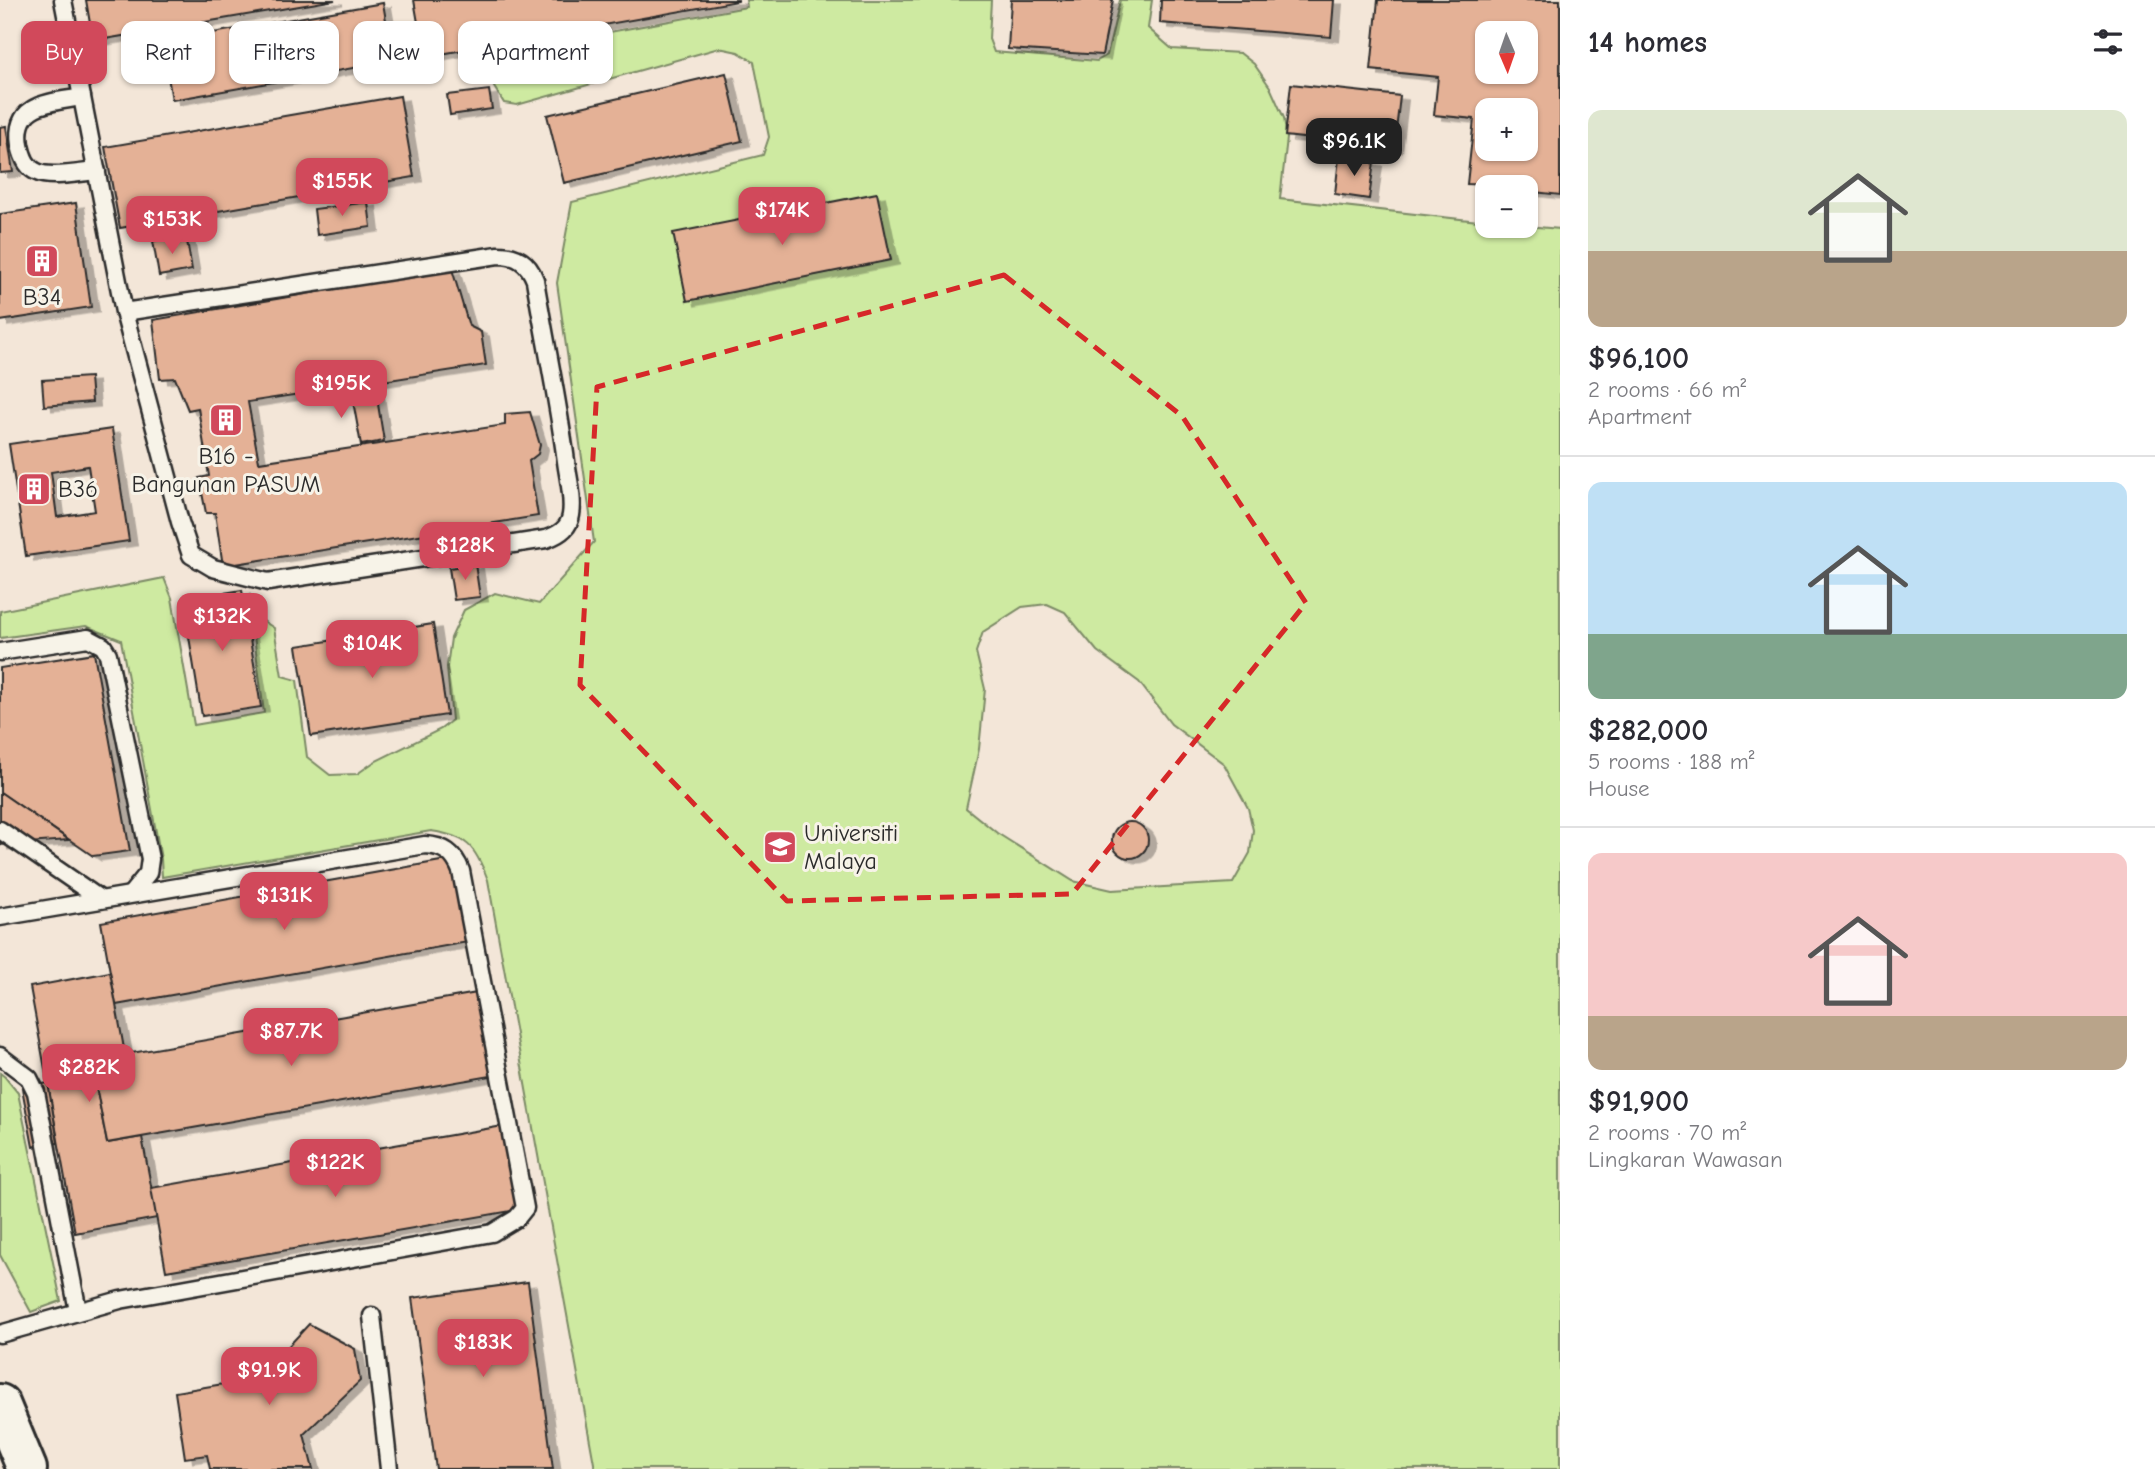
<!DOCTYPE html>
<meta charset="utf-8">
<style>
body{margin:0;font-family:"Comic Neue",sans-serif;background:#f7f7f7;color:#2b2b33;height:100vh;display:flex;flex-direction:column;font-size:26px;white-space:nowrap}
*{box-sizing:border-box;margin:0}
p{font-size:23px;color:#7c7c81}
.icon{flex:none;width:38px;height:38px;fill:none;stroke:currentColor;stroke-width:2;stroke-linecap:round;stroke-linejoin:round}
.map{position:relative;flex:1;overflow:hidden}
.side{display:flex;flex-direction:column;background:#fff;width:595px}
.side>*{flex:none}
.top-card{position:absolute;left:21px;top:21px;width:665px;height:63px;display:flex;gap:14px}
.needle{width:46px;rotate:178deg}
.controls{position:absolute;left:1475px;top:21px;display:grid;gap:14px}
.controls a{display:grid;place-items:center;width:63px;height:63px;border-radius:14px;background:#fff;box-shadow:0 2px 5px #0004;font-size:35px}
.price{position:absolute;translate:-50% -60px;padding:0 16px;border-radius:14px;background:#d1495b;color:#fff;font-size:23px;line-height:46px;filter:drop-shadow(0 2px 4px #0008)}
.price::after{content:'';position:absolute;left:50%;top:42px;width:21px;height:16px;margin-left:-10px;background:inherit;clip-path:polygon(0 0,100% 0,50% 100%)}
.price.current{background:#222;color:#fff}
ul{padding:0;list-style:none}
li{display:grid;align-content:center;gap:14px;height:371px;padding:0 28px}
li+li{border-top:2px solid #e1e1e2}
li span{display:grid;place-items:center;height:217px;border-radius:14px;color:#555}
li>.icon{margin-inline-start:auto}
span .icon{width:126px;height:126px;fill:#fffc;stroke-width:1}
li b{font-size:30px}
h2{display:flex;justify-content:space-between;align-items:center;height:84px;padding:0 28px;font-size:30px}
.chip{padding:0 24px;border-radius:14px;background:#fff;box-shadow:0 2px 5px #0004;font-size:24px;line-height:63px}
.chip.current{background:#d1495b;color:#fff}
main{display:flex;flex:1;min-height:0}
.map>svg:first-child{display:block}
.green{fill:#ceeaa1;stroke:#7c8a66;stroke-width:2;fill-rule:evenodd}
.building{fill:#e4b196;stroke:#2b2b2b;stroke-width:2;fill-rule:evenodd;filter:url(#shadow)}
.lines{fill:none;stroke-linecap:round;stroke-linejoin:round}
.service-casing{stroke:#2b2b2b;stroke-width:21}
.tertiary-casing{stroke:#2b2b2b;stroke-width:44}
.service{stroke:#f7f3e8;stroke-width:16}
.tertiary{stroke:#f7f3e8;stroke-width:38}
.marked{fill:none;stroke:#d62828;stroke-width:5;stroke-dasharray:14 9;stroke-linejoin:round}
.labels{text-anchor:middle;stroke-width:6;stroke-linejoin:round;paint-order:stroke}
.poi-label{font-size:24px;fill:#2b2b2b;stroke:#f7f3e8}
</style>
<main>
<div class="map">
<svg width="1560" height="1469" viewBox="0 0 1560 1469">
<defs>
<filter id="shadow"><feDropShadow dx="8" dy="4.5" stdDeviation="0" flood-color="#0004"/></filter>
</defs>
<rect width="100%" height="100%" fill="#f3e6d8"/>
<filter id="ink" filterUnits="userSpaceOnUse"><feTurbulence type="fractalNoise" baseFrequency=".0143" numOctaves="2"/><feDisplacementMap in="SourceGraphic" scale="14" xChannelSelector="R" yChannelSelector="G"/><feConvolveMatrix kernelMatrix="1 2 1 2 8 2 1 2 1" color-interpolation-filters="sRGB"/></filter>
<g filter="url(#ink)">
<!-- green -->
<g class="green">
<path d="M746,0H991L989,39L994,52L1097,61L1107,55L1120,0H1152L1148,28L1172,49L1240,53L1254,64L1270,87L1284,118L1287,138L1280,199L1487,222L1488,226H1526L1560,229V1469H595L488,880C475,846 467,836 431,831L162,877L161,859L121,640L86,626L0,638V611L164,578L172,598L194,725L264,713L251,613L274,628L282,676L297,680L307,757L330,775L357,774L374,762L441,729L452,720L447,667L451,638L464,610L495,593L539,604L594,542L557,283L572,202L763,155L769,137L754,62L738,52L719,48L517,105L504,103L494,87L483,55L747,7ZM1047,604L1065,612L1097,651L1139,682L1171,724L1224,764L1248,808L1253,830L1250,853L1233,883L1112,890L1073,881L997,833L966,808L979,749L985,689L976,652L983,632L1022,607Z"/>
<polygon points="0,1073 5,1077 18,1093 61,1301 31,1312 0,1255"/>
</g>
<!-- building -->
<g class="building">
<polygon points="86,0 335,0 93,41"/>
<polygon points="414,0 738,0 738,1 424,57"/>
<polygon points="1011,0 1113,0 1102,55 1008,49"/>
<polygon points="1161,0 1334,0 1331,37 1160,23"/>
<path d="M1378,0H1560V195L1526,191V187L1467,184L1474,119L1434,115L1438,77L1371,70ZM1488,33H1526V72H1488ZM1488,110H1526V149H1488Z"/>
<polygon points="383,3 393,61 172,100 162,42"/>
<polygon points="726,73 742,141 564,183 547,115"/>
<polygon points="1291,84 1400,96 1394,148 1285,136"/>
<polygon points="489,90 492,109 450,115 447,95"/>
<polygon points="400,96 414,177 120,228 105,147"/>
<polygon points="6,126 13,172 0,173 0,127"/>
<polygon points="1339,158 1374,162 1369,199 1335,194"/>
<polygon points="877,193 891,260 687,301 673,233"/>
<polygon points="368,202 371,227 317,235 314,209"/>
<polygon points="76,203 91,307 0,321 0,214"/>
<polygon points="186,235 192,270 159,276 153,241"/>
<polygon points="452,269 469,326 481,332 486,365 248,402 259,462 505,425 505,414 530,412 540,445 538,454 529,461 538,516 223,566 215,513 206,513 199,478 209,476 198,408 188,410 175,378 160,379 153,320"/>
<polygon points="90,377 92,402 44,406 42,380"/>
<polygon points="375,386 384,441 361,445 351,390"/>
<path d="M112,429L129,541L26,556L9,444ZM88,466L95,511L57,517L51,472Z"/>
<polygon points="475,564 480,597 454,600 449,568"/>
<polygon points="242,590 261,707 202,716 183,600"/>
<polygon points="433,624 447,715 311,736 297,646"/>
<polygon points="94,653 130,851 93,856 0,792 0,668"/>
<polygon points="0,792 69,840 0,845"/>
<circle cx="1130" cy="840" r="18"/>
<polygon points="452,859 468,942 116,1005 101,922"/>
<polygon points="110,972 125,1054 91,1060 107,1143 142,1137 157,1218 75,1233 30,987"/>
<polygon points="477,993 491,1076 107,1143 91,1060"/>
<polygon points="48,1083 58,1143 33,1147 22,1088"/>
<polygon points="503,1126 517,1210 166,1271 151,1188"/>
<polygon points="528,1282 553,1469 436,1469 412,1298"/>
<polygon points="309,1324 355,1349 360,1381 304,1434 313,1469 210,1469 207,1455 185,1458 175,1392 259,1378"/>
</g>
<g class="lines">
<!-- service casing -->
<g class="service-casing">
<g id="service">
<path d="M63,0L124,312L180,522L191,555L213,568L268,582L546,539C558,535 569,529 571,515C574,498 568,478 566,461C558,401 545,340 535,280C528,262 517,255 498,255L124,312"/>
<path d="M82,97C51,103 13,102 20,145C22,155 27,168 37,172C50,179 82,172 97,171"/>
<polyline points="0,652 88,638 103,646 108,654 150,859 148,873 131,894"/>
<polyline points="0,830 100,899"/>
<path d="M0,917L425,845C444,846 454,853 461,871L525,1208L517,1218L492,1233L120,1300L0,1334"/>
<polyline points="0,1056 29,1078 36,1092 78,1311"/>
<polyline points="372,1316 389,1469"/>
</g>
</g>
<!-- tertiary casing -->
<g class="tertiary-casing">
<polyline id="tertiary" points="0,1404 27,1469"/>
</g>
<!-- service -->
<use href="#service" class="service"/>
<!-- tertiary -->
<use href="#tertiary" class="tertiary"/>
</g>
</g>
<!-- marked area -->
<path class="marked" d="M1004,275L1182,416L1306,603L1072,894L787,901L580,685L597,387Z"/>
<!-- icons -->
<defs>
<g id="building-square" transform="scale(1.75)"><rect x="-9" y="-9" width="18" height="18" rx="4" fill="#d1495b" stroke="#f7f3e8"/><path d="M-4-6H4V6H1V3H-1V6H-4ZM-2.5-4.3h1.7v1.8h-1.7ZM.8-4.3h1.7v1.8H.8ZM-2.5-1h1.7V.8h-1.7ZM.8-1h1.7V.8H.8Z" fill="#fff"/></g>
<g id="university-square" transform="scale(1.75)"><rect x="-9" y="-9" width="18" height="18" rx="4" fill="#d1495b" stroke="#f7f3e8"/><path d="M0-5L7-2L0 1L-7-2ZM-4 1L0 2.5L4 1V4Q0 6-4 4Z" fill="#fff"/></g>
</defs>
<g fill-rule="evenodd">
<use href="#building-square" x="42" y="261"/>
<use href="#building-square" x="226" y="420"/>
<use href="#building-square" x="34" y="489"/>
<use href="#university-square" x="780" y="847"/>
</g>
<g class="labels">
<!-- poi labels -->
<g class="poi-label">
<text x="42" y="305">B34</text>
<text x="226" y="464">B16 -<tspan x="226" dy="28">Bangunan PASUM</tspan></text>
<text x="58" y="497" text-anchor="start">B36</text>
<text x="804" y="841" text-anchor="start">Universiti<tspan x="804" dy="28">Malaya</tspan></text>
</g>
</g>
</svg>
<div class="controls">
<a><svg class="needle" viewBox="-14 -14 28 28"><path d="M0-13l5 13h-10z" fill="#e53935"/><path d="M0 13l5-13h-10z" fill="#7c7c81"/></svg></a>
<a>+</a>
<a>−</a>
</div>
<b class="price current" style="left:1354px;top:178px">$96.1K</b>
<b class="price" style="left:342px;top:218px">$155K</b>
<b class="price" style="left:782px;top:247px">$174K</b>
<b class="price" style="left:172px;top:256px">$153K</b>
<b class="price" style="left:341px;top:420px">$195K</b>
<b class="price" style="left:465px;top:582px">$128K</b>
<b class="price" style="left:222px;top:653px">$132K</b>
<b class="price" style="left:372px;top:680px">$104K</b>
<b class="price" style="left:284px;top:932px">$131K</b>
<b class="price" style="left:291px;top:1068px">$87.7K</b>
<b class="price" style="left:89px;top:1104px">$282K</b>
<b class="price" style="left:335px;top:1199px">$122K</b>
<b class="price" style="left:483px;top:1379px">$183K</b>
<b class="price" style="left:269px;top:1407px">$91.9K</b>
<div class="top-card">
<a class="chip current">Buy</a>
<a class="chip">Rent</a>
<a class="chip">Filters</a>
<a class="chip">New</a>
<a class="chip">Apartment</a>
</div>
</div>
<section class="side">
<h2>14 homes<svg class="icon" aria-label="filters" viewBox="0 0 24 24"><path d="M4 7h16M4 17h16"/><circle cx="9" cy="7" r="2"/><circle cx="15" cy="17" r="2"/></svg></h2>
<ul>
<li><span style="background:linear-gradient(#dfe7d0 65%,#b9a48a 0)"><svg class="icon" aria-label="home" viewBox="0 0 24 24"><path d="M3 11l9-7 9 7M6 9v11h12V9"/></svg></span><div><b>$96,100</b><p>2 rooms · 66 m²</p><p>Apartment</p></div></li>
<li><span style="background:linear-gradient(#bfe0f5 70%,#7fa58c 0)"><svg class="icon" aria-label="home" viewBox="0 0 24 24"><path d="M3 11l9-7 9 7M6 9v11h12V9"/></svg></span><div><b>$282,000</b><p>5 rooms · 188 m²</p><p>House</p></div></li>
<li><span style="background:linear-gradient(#f6c9c9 75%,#b9a48a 0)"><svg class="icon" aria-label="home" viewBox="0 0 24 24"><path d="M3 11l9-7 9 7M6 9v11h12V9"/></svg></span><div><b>$91,900</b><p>2 rooms · 70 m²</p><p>Lingkaran Wawasan</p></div></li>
</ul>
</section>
</main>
